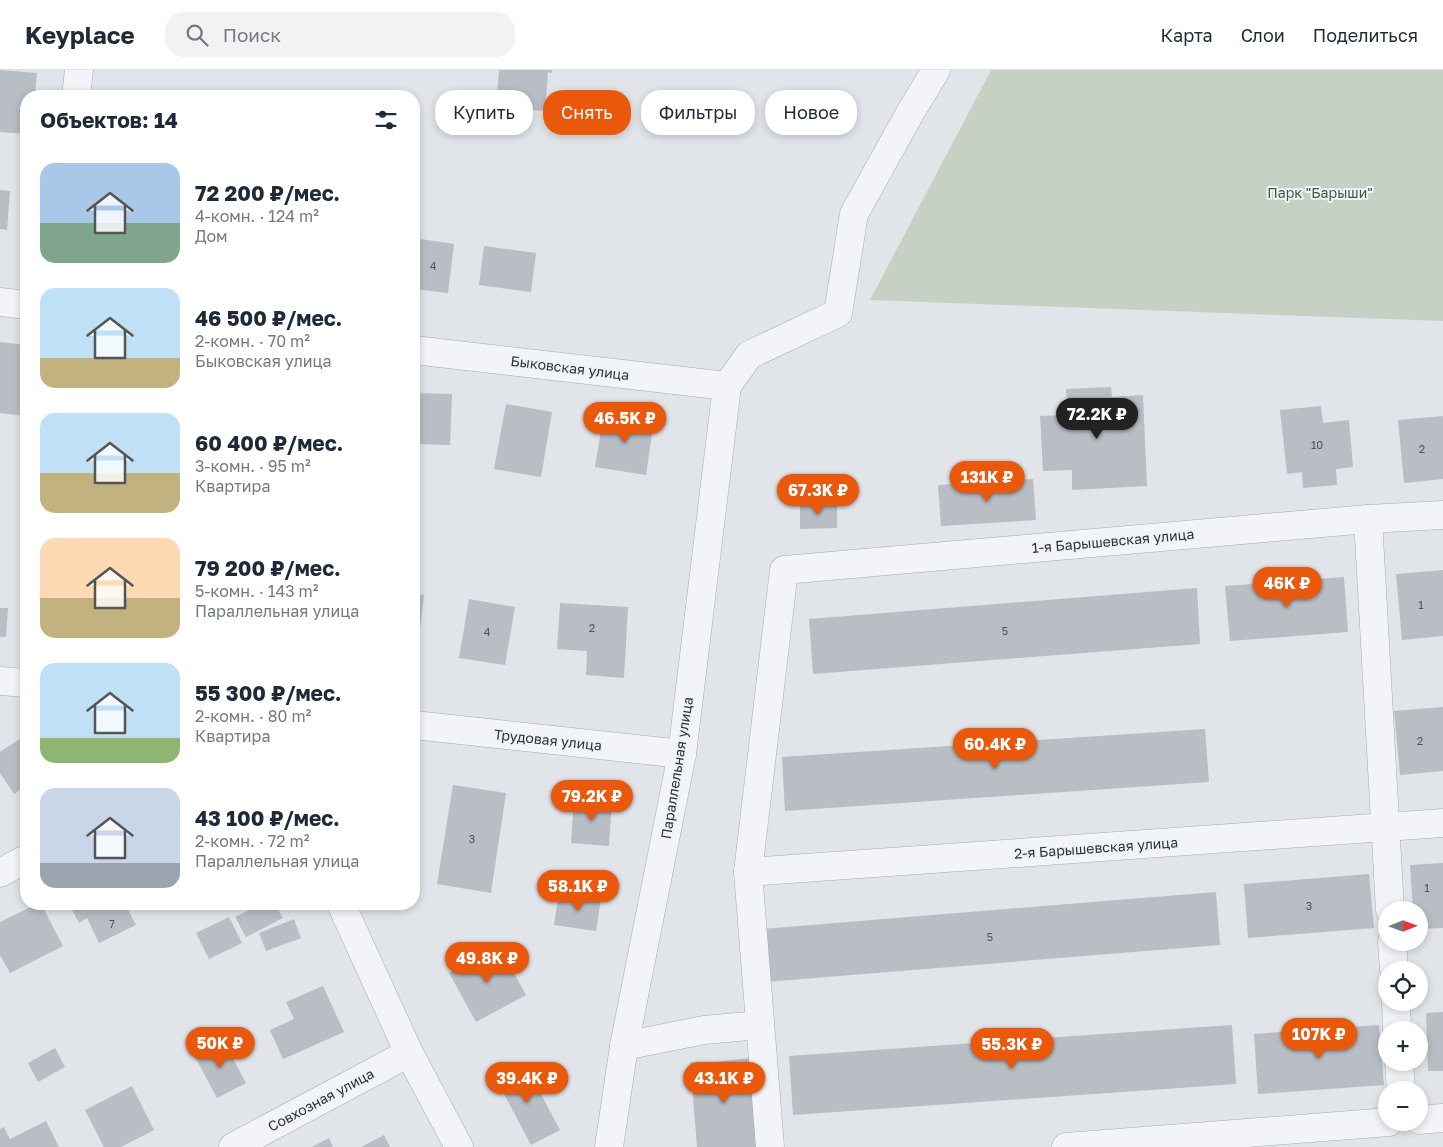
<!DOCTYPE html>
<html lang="ru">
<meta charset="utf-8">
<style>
body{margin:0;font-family:"Golos Text",sans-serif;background:#f2f2f3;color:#1f2937;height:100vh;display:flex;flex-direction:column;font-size:19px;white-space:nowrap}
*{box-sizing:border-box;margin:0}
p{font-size:16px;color:#747a83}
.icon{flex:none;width:28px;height:28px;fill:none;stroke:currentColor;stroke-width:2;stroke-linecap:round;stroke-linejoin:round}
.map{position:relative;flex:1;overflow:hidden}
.side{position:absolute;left:20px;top:20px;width:400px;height:820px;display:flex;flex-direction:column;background:#fff;border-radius:20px;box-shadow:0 2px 8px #0003}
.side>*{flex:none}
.banner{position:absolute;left:435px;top:20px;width:475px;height:45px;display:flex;gap:10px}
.needle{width:32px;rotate:89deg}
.tools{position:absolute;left:1378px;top:831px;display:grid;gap:10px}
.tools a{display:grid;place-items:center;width:50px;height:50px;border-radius:50%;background:#fff;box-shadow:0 2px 8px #0003;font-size:25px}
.price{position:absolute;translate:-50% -42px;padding:0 11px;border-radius:18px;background:#ea580c;color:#fff;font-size:16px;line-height:32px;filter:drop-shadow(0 1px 2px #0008)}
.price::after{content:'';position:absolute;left:50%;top:30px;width:15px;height:11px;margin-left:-8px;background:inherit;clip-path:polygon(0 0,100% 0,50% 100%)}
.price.on{background:#222;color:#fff}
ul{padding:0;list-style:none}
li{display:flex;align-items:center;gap:15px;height:125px;padding:0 20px}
li span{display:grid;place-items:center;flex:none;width:140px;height:100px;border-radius:15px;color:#555}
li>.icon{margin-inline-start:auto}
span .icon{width:60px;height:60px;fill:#fffc;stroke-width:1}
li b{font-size:21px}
h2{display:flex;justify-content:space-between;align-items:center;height:60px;padding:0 20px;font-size:21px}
.pill{padding:0 18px;border-radius:20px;background:#fff;box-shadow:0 2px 8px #0003;font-size:18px;line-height:45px}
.pill.on{background:#ea580c;color:#fff}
header{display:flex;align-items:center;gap:30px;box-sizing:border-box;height:70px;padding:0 25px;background:#fff;border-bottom:1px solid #e0e1e3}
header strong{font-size:24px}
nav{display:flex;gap:28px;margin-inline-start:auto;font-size:18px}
.search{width:350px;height:45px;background:#f2f2f3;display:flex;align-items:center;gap:12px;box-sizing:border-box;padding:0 18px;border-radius:20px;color:#747a83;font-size:19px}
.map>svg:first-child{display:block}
.green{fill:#c6d1c3}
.building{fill:#b9bdc4}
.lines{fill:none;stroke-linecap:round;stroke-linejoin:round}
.minor-casing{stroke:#a7abb2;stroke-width:29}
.minor{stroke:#f3f4f7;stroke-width:28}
.labels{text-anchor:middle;stroke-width:4;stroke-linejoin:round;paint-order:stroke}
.number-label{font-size:11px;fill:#4e5560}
.park-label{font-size:14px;fill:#3f583a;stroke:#f0f3f6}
.street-label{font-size:14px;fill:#2b323e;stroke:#f0f3f6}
</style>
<header>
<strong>Keyplace</strong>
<div class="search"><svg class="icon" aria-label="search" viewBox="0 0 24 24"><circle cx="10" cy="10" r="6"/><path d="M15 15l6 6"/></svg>Поиск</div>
<nav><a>Карта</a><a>Слои</a><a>Поделиться</a></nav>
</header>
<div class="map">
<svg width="1443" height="1077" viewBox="0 0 1443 1077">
<rect width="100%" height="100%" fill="#e1e4e8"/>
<!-- green -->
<polygon class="green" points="991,0 1443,0 1443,251 870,230"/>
<!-- building -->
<g class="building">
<polygon points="0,0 37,3 35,26 26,26 26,64 0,62"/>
<polygon points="499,0 552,0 552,3 548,2 545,41 496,37"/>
<polygon points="0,120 10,121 7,160 0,159"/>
<polygon points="414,168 454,174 448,223 414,219"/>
<polygon points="484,176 536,183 531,222 479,215"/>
<polygon points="0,272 26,275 26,346 0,343"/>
<polygon points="1111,317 1112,327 1143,325 1147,416 1072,420 1072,400 1043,401 1040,346 1068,345 1066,319"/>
<polygon points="414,323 452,324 450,375 414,374"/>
<polygon points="506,334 552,342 541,407 494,399"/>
<polygon points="1321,336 1323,353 1349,350 1353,397 1336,399 1337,415 1303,418 1302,402 1287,404 1280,340"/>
<polygon points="604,342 654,350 646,405 595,397"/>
<polygon points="1443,346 1443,409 1404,413 1398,350"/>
<polygon points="1033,409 1036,450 941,456 938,415"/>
<polygon points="24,422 26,422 26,454 21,454"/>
<polygon points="837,432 837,458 800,459 800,433"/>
<polygon points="1443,500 1443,566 1402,570 1396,504"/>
<polygon points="1344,507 1348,562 1230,571 1225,516"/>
<polygon points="1197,518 1200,574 813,604 809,549"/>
<polygon points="414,524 424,525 416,593 414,593"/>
<polygon points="469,529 515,537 505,595 459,588"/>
<polygon points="560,533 628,537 624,608 586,605 587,581 557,579"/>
<polygon points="0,538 8,538 6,567 0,567"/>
<polygon points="1443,637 1443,701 1400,705 1394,641"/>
<polygon points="1205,659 1209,712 785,741 782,687"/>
<polygon points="26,665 26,716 14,724 0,703 0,682"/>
<polygon points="453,715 506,723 491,823 437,814"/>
<polygon points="574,728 612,731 609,776 571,773"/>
<polygon points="1443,793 1443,858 1419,859 1419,840 1413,840 1410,795"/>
<polygon points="1369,804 1374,858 1248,868 1244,814"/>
<polygon points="559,822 601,828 596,861 554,855"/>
<polygon points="1216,822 1220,875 765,912 761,859"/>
<polygon points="37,834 41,834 63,876 10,903 0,885 0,852"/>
<polygon points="69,834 125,834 136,855 99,873 87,848 79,853"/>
<polygon points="262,834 275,834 283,848 246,867 235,847"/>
<polygon points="229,847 242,873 209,889 196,863"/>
<polygon points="294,849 301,868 266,881 259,863"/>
<polygon points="499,876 526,925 476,952 449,903"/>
<polygon points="323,916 344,962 283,989 270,960 294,949 286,932"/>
<polygon points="1443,942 1443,1001 1428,1001 1426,943"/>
<polygon points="1232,955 1236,1014 793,1045 789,986"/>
<polygon points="1379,955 1384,1015 1258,1024 1254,964"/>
<polygon points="223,970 246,1013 217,1028 194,985"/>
<polygon points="55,978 65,997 38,1012 28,993"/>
<polygon points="750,988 757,1077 697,1077 690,992 707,993"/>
<polygon points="524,992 560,1060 531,1075 495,1007"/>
<polygon points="132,1016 154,1060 121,1077 104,1077 85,1040"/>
<polygon points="46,1051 59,1077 0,1077 0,1059 4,1057 10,1069"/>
<polygon points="384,1065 390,1077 361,1077"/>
<polygon points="329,1068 333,1077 312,1077"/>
</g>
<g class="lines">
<!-- minor casing -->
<g class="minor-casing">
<g id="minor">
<polyline points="76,26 79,0"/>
<polyline points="0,232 26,235"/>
<polyline points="414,280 727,316"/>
<polyline points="1368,449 1390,840"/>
<polyline points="0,611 26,613"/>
<polyline points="414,655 682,684"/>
<polyline points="748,802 1443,753"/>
<polyline points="0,803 26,789"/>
<polyline points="341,834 409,983 459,1077"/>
<polyline points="1392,872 1394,900"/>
<polyline points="1396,932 1397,960"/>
<polyline points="624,976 704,960 760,955"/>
<polyline points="1399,992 1401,1020"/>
<polyline points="1419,1050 1443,1048"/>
<polyline points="233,1077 409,983"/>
<polyline points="609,1077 624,976 682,684 727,316 749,285 838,243 854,144 910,43 936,0"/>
<polyline points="770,1077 748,802 784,500 1368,449 1443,445"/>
<polyline points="1066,1077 1389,1052"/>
</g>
</g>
<!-- minor -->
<use href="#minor" class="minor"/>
</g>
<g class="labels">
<!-- number labels -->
<g class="number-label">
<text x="433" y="200">4</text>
<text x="1317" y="379">10</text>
<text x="1422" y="383">2</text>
<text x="1421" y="539">1</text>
<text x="592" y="562">2</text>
<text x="1005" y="565">5</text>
<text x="487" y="566">4</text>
<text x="1420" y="675">2</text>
<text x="472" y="773">3</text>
<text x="1427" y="822">1</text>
<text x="1309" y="840">3</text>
<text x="112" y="858">7</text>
<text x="990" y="871">5</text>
</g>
<!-- park labels -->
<g class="park-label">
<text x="1320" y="128">Парк "Барыши"</text>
</g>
<!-- street labels -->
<g class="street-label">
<text transform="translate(570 298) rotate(7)" y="5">Быковская улица</text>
<text transform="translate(1113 471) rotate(-5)" y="5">1-я Барышевская улица</text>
<text transform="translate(548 670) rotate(6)" y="5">Трудовая улица</text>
<text transform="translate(677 698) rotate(-81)" y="5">Параллельная улица</text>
<text transform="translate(1096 778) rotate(-4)" y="5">2-я Барышевская улица</text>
<text transform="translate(321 1030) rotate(-28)" y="5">Совхозная улица</text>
</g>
</g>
</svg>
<div class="tools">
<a><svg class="needle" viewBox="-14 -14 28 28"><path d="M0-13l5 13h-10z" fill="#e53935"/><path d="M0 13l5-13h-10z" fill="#747a83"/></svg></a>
<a><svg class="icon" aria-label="locate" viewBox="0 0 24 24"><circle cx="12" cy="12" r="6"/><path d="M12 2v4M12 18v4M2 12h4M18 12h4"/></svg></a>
<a>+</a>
<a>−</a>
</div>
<b class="price on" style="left:1097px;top:370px">72.2K ₽</b>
<b class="price" style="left:625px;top:374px">46.5K ₽</b>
<b class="price" style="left:987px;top:433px">131K ₽</b>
<b class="price" style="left:818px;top:446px">67.3K ₽</b>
<b class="price" style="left:1287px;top:539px">46K ₽</b>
<b class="price" style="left:995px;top:700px">60.4K ₽</b>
<b class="price" style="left:592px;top:752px">79.2K ₽</b>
<b class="price" style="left:578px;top:842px">58.1K ₽</b>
<b class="price" style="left:487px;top:914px">49.8K ₽</b>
<b class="price" style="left:1319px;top:990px">107K ₽</b>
<b class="price" style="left:220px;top:999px">50K ₽</b>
<b class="price" style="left:1012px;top:1000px">55.3K ₽</b>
<b class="price" style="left:527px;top:1034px">39.4K ₽</b>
<b class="price" style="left:724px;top:1034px">43.1K ₽</b>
<div class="banner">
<a class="pill">Купить</a>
<a class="pill on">Снять</a>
<a class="pill">Фильтры</a>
<a class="pill">Новое</a>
</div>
<section class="side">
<h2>Объектов: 14<svg class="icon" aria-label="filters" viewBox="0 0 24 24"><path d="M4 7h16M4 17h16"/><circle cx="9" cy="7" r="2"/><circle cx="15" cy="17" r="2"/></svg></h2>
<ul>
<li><span style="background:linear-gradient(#a9c7e8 60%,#7fa58c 0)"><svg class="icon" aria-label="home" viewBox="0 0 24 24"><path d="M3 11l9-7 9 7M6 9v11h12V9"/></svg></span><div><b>72 200 ₽/мес.</b><p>4-комн. · 124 m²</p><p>Дом</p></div></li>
<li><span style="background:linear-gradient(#bfe0f5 70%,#c2b280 0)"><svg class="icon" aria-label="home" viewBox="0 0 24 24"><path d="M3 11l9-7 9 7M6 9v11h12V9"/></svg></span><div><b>46 500 ₽/мес.</b><p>2-комн. · 70 m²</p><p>Быковская улица</p></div></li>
<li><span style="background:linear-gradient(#bfe0f5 60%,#c2b280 0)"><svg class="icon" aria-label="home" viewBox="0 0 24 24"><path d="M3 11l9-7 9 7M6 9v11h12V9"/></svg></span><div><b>60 400 ₽/мес.</b><p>3-комн. · 95 m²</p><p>Квартира</p></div></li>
<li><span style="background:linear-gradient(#ffd9b3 60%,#c2b280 0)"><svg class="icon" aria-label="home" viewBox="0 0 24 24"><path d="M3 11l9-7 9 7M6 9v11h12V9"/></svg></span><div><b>79 200 ₽/мес.</b><p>5-комн. · 143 m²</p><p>Параллельная улица</p></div></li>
<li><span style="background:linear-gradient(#bfe0f5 75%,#8fb573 0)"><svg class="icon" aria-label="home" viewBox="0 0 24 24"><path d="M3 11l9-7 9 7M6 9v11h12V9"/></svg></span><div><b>55 300 ₽/мес.</b><p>2-комн. · 80 m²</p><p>Квартира</p></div></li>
<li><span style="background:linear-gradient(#c9d6e8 75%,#9aa5b1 0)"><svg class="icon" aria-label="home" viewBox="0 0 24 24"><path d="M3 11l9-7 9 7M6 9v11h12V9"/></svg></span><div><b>43 100 ₽/мес.</b><p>2-комн. · 72 m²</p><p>Параллельная улица</p></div></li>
</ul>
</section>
</div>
